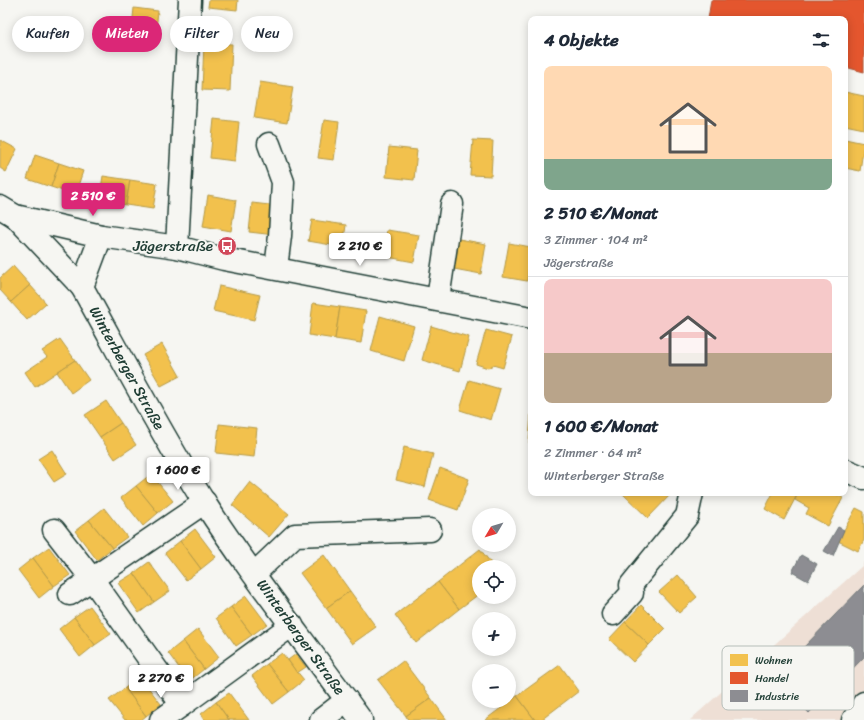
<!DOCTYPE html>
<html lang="de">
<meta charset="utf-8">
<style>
body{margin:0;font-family:Sriracha,sans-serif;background:#f2f2f3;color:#1f2937;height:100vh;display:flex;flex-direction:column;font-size:15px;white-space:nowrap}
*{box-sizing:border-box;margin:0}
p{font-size:13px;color:#747a83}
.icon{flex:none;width:22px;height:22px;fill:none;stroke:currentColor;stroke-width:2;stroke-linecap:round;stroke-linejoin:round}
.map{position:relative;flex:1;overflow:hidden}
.side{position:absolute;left:528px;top:16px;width:320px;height:480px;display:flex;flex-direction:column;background:#fff;border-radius:8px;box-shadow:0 2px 10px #0003}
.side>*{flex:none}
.guide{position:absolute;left:12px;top:16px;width:380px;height:36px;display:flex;gap:8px}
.needle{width:26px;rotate:232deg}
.tools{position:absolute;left:472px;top:508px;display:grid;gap:8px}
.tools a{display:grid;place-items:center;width:44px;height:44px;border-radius:50%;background:#fff;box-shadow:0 2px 10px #0003;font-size:20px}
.price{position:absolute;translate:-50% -34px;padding:0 9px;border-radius:4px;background:#fff;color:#222;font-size:13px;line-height:26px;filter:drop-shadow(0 1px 2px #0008)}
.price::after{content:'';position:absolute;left:50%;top:24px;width:12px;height:9px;margin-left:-6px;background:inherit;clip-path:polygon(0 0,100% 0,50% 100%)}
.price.current{background:#db2777;color:#fff}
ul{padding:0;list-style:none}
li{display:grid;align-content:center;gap:8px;height:212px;padding:0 16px}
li+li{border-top:1px solid #e0e1e3}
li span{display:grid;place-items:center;height:124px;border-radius:8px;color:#555}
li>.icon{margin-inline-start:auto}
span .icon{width:72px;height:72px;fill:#fffc;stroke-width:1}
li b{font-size:17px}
h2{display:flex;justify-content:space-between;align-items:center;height:48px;padding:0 16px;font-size:17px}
.pill{padding:0 14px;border-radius:18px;background:#fff;box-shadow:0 2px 10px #0003;font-size:14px;line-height:36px}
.pill.current{background:#db2777;color:#fff}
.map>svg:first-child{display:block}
.built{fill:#eedfd5}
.homes{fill:#f2c14e;stroke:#b39946}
.shops{fill:#e4572e;stroke:#a94f30}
.industry{fill:#8d8d92;stroke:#6c7576}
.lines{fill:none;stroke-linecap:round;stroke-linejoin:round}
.minor-casing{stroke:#1f3d34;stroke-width:25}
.minor{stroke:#f6f6f2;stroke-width:22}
.labels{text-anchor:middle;stroke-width:4;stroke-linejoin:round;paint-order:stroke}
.poi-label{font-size:15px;fill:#1f3d34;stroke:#f6f6f2;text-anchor:end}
.street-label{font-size:15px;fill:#1f3d34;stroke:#f6f6f2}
.key{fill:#f6f6f2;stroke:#b6beb9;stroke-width:1}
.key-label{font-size:11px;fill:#1f3d34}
</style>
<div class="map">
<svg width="864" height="720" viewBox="0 0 864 720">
<rect width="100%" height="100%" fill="#f6f6f2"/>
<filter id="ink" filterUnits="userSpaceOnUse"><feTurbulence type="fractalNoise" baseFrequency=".025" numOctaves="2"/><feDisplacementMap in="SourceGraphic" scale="8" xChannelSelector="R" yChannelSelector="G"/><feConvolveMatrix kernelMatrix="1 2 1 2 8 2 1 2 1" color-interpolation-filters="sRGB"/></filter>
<g filter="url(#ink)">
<!-- built -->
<polygon class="built" points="864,562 864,720 690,720 862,566"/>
<!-- homes -->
<g class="homes">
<polygon points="209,0 238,0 237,10 208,7"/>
<polygon points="134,8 158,11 155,40 131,37"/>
<polygon points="204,43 232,44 230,91 202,90"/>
<polygon points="260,82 293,87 287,123 254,118"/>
<polygon points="845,92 864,96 864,129 845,125"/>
<polygon points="214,119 239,122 235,161 210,158"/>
<polygon points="324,120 339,122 334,160 318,158"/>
<polygon points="845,139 864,143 860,171 845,168"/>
<polygon points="0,140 17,149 6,172 0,168"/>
<polygon points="473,140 493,141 491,176 470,175"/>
<polygon points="389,147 417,150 414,180 386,177"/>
<polygon points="35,155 59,163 51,187 27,179"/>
<polygon points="59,163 83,171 75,195 51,187"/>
<polygon points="103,176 130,180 126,205 99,201"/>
<polygon points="130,180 157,184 153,209 126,205"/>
<polygon points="208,195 236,200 231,231 203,226"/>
<polygon points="252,203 278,206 275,235 249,232"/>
<polygon points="312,220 346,225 343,247 308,241"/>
<polygon points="387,230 419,235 414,262 382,256"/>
<polygon points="459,239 486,244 481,274 454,269"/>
<polygon points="509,243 531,247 527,281 503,277"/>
<polygon points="13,266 30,285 11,302 0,290 0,278"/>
<polygon points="30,285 46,303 27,320 11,302"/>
<polygon points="219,286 260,295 254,320 213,311"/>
<polygon points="313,303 340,307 335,339 309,335"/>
<polygon points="340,307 366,311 361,343 335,339"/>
<polygon points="380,316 414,326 404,361 371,351"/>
<polygon points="431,326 469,337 460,371 422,360"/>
<polygon points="486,330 512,337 503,368 493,365 488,368 476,364"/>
<polygon points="60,339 75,360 35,387 25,372 47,357 42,351"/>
<polygon points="162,344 180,376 161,386 143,355"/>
<polygon points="75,360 89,380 71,393 57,372"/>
<polygon points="469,380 500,389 491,420 460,410"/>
<polygon points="106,401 121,423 100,437 85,415"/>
<polygon points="531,412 531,443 529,443"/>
<polygon points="121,423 136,445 115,459 100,437"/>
<polygon points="219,424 257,428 254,457 216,453"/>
<polygon points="404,447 433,454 425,487 396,480"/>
<polygon points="52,450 67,474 54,482 38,459"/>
<polygon points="440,468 469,479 458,510 429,500"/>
<polygon points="151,474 173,501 158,513 136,486"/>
<polygon points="250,482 289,514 269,537 232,505"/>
<polygon points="136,486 158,513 143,526 121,498"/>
<polygon points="622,493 672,493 648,518"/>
<polygon points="773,493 798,493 784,520 765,509"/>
<polygon points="798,493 834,493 843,498 828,526 806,514 809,508 795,500"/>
<polygon points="104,508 127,537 112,548 89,520"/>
<polygon points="856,508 864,512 864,540 858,551 838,541"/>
<polygon points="89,520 112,548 97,560 75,531"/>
<polygon points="195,529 216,557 201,569 180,541"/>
<polygon points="180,541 201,569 186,580 165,553"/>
<polygon points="49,547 70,575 54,586 33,558"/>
<polygon points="480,549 494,567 479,567 479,594 459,609 438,582"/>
<polygon points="324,555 350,591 326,608 300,573"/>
<polygon points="33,558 54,586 39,598 18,570"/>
<polygon points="149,562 170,591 154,602 134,573"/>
<polygon points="134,573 154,602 139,613 118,583"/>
<polygon points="678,575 697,597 679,613 659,592"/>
<polygon points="438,582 459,609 416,643 395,615"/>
<polygon points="350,591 376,627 352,644 326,608"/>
<polygon points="246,596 267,624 252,635 231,607"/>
<polygon points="641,605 665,629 649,645 625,622"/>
<polygon points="90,606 111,634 95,645 74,617"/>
<polygon points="231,607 252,635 236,646 216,618"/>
<polygon points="74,617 95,645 80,657 59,629"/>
<polygon points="625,622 649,645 633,662 609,639"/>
<polygon points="198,629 219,657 204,669 183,641"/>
<polygon points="183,641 204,669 189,681 168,653"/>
<polygon points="282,653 304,680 289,692 267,664"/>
<polygon points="296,654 306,667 297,673 288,660"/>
<polygon points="403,661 431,698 406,716 378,680"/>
<polygon points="267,664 289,692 273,704 252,676"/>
<polygon points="560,665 579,691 541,720 535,720 517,696"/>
<polygon points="140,677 161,704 146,716 125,688"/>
<polygon points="125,688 146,716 141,720 125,720 109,700"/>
<polygon points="229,693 249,720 229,720 216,702"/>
<polygon points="517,696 535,720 485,720"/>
<polygon points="431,698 447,720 408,720 406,716"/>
<polygon points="216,702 229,720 205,720 201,714"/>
</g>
<!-- shops -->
<polygon class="shops" points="711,0 864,0 864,72 845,67 845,19 708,19"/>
<!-- industry -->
<g class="industry">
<polygon points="838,527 844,530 833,556 824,551"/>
<polygon points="801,555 817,564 808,581 792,572"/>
<polygon points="864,585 864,657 809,713 774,678"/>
</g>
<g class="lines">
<!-- minor casing -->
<g class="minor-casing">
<g id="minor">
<polyline points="269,144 283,182 280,236 276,268"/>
<polyline points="0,207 15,216 101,236 177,247 224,259 531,318"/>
<polyline points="15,216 82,287"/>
<path d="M101,236L82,287C122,359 160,432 204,502C252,577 309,647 361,720"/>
<polyline points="177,247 190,0"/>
<polyline points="438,299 452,204"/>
<polyline points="845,470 864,478"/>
<polyline points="54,530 92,579 182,705 292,625"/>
<polyline points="254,574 295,535 430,530"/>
<polyline points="70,594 205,502"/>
<polyline points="613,614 632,593 631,585 687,516 692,493"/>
<polyline points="161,720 182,705"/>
<polyline points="321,720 347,700"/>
<polyline points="853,720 864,703"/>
</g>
</g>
<!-- minor -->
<use href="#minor" class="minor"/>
</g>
</g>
<!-- icons -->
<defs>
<g id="bus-disc" transform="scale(1)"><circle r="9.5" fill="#d1495b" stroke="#f6f6f2"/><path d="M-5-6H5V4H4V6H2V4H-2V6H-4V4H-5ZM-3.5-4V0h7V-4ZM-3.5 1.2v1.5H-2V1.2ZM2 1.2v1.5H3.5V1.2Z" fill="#fff"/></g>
</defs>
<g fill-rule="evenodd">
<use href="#bus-disc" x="227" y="246"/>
</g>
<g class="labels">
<!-- poi labels -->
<g class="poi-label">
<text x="213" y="251">Jägerstraße</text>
</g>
<!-- street labels -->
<g class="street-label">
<text transform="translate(127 368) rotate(61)" y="5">Winterberger Straße</text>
<text transform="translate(301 637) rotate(54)" y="5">Winterberger Straße</text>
</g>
</g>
<!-- legend -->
<rect x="722" y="646" width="132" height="64" rx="6" class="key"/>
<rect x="730" y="654" width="18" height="12" fill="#f2c14e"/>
<rect x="730" y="672" width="18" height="12" fill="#e4572e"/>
<rect x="730" y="690" width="18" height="12" fill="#8d8d92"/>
<g class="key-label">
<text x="755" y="664">Wohnen</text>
<text x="755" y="682">Handel</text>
<text x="755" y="700">Industrie</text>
</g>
</svg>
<div class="tools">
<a><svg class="needle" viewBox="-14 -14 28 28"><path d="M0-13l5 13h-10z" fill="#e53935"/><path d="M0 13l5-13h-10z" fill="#747a83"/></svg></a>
<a><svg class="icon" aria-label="locate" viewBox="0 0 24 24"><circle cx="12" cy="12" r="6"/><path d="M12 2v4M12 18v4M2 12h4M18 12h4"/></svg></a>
<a>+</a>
<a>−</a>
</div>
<b class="price current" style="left:93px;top:217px">2 510 €</b>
<b class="price" style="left:360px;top:267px">2 210 €</b>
<b class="price" style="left:178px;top:491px">1 600 €</b>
<b class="price" style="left:161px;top:699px">2 270 €</b>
<div class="guide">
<a class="pill">Kaufen</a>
<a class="pill current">Mieten</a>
<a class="pill">Filter</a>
<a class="pill">Neu</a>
</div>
<section class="side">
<h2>4 Objekte<svg class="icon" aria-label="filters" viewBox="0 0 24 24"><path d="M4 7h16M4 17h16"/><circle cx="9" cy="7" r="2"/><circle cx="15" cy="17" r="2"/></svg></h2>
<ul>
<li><span style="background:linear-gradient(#ffd9b3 75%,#7fa58c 0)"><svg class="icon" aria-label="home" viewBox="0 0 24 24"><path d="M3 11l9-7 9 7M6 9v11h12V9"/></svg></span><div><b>2 510 €/Monat</b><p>3 Zimmer · 104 m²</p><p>Jägerstraße</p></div></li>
<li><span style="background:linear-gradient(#f6c9c9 60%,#b9a48a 0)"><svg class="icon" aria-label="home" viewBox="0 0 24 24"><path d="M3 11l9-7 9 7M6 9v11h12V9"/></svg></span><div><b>1 600 €/Monat</b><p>2 Zimmer · 64 m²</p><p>Winterberger Straße</p></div></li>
</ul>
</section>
</div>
